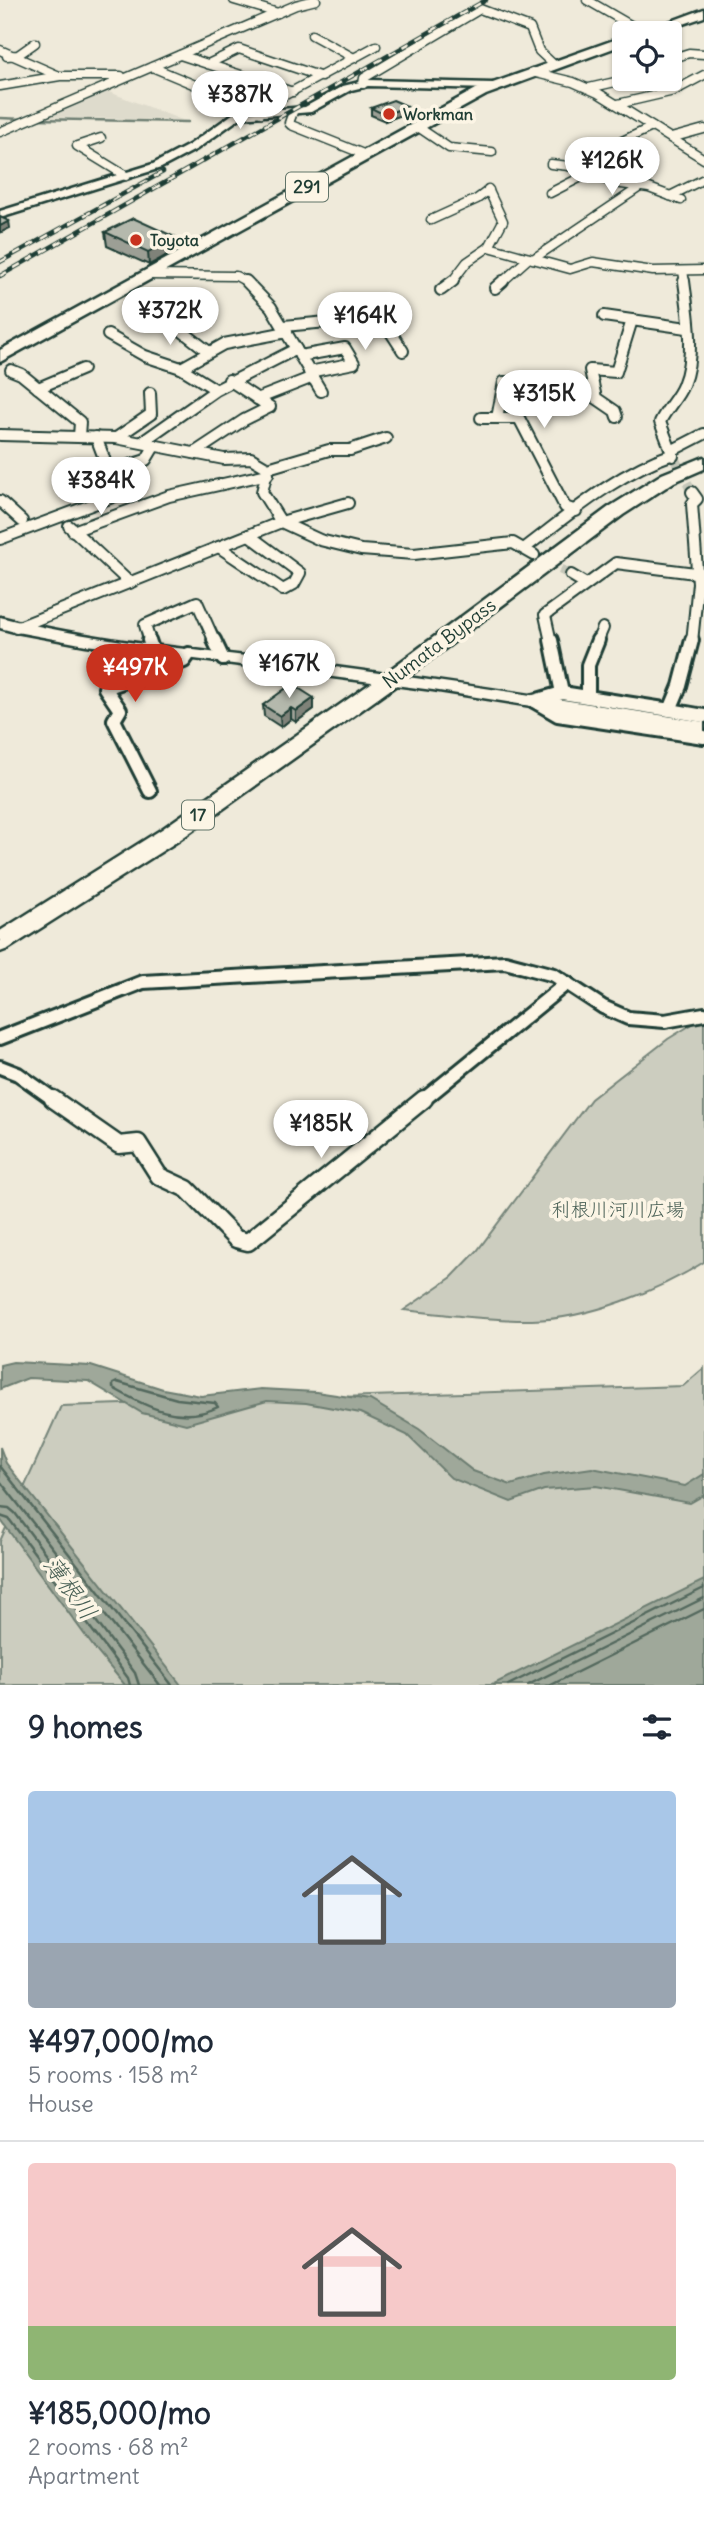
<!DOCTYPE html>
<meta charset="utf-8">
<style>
body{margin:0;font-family:Delius,"Klee One",sans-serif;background:#f6f6f7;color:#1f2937;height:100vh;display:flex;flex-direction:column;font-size:26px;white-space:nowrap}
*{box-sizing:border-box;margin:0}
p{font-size:23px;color:#747a83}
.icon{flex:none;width:38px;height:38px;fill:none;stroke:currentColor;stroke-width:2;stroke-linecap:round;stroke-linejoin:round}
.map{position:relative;height:1685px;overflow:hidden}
.drawer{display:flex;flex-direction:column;background:#fff;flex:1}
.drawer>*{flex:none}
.buttons{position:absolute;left:612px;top:21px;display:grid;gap:14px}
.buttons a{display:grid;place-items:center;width:70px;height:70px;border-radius:7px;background:#fff;box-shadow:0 2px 5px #0004;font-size:35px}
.price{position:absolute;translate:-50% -60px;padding:0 16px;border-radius:24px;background:#fff;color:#222;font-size:23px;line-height:46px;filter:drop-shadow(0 2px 4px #0008)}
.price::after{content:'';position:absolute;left:50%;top:42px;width:21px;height:16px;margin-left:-10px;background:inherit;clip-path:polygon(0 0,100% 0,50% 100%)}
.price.current{background:#c8321e;color:#fff}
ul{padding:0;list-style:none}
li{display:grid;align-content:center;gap:14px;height:371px;padding:0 28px}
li+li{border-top:2px solid #e0e1e3}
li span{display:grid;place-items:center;height:217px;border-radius:7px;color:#555}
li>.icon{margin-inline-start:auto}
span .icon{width:126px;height:126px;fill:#fffc;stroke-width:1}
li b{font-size:30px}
h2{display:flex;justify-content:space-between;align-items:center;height:84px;padding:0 28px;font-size:30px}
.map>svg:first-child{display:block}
.built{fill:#dedbcc}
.green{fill:#cccdbf;stroke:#76857a;stroke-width:2}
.water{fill:#9fa89a;stroke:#6c7d71;stroke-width:2}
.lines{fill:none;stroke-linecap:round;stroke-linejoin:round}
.shore{stroke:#52685d;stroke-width:2.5}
.stream{stroke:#6c7d71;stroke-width:2.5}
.street-tunnel{stroke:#c5c7b9;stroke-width:10;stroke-dasharray:10 5;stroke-linecap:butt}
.street-far3-casing{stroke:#1f3d34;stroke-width:11}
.street-far2-casing{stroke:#1f3d34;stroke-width:14}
.street-far1-casing{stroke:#1f3d34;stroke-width:18}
.street-casing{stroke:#1f3d34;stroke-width:21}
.secondary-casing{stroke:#1f3d34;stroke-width:5}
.highway-casing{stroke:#1f3d34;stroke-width:5}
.street-far3{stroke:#fcf5e5;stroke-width:8}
.street-far2{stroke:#fcf5e5;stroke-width:10}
.street-far1{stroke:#fcf5e5;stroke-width:12}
.street{stroke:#fcf5e5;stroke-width:16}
.secondary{fill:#fcf5e5;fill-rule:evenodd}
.highway{fill:#fcf5e5;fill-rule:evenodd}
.rail-casing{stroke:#1f3d34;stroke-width:4.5}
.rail{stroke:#fcf5e5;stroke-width:2.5;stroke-dasharray:8;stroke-linecap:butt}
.wall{fill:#9c9f95;stroke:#1f3d34;stroke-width:2}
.shaded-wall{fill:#7f8279;stroke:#1f3d34;stroke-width:2}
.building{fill:#b5b9ad;stroke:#1f3d34;stroke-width:2}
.poi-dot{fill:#c8321e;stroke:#fcf5e5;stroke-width:2.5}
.labels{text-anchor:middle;stroke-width:7;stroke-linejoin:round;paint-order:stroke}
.far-poi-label{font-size:16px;font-weight:bold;fill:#1f3d34;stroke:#fcf5e5;text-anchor:start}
.shield{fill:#fcf5e5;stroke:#617469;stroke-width:2}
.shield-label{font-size:18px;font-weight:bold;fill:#1f3d34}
.street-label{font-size:19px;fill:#1f3d34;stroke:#fcf5e5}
.park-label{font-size:19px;fill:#425a50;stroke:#fcf5e5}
.near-water-label{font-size:24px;font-style:italic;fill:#455d53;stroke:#fcf5e5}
</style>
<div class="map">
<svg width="704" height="1685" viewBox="0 0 704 1685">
<rect width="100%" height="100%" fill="#efeada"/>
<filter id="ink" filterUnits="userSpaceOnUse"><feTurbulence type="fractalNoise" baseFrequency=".0143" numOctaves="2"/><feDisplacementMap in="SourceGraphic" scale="14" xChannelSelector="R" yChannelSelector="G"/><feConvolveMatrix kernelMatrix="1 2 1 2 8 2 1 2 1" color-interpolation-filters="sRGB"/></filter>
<g filter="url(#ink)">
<!-- built -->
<polygon class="built" points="104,90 182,120 39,117"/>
<!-- green -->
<g class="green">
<path d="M704,1017V1262C658,1291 588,1319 532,1320C489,1320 447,1315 404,1310L452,1277L477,1251L591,1099L668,1039Z"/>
<polygon points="704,1368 704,1685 0,1685 0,1541 61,1406 683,1386"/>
</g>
<!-- water -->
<g class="water">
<polygon points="13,1362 91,1366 163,1389 201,1396 261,1389 316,1392 370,1400 419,1429 473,1471 511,1485 544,1475 592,1468 685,1486 704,1474 704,1495 690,1503 596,1486 544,1490 511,1502 451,1478 407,1435 360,1413 306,1403 267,1401 186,1424 142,1413 88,1381 28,1378 0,1389 0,1365"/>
<polygon points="0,1447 6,1463 181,1685 125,1685 98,1653 0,1519"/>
<polygon points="704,1580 704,1685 492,1685"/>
</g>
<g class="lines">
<!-- shore -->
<g class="shore">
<path d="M117,1382L177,1399L215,1403L218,1407C181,1425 146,1407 113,1388V1384Z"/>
<polyline points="0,1466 172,1685"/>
<polyline points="0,1481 160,1685"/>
<polyline points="0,1507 9,1508 15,1513 135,1673 139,1685"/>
<polyline points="0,1516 9,1519 128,1678 130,1685"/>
<polyline points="508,1685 704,1588"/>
<polyline points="528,1685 704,1598"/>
<polyline points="551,1685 704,1609"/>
</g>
<!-- stream -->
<g class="stream">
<polyline points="0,118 24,119"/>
<polyline points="36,119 188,122"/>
</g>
<!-- street-tunnel -->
<g class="street-tunnel">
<polyline points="673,456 692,492"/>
<polyline points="534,555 571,575"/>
</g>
<!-- street-far3 casing -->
<g class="street-far3-casing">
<g id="street-far3">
<polyline points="234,0 278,13"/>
<polyline points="587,0 644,33"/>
<polyline points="312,35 354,58"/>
<polyline points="0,50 57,75"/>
<polyline points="180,55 293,92"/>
<polyline points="7,56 18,55 35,43"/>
<polyline points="670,59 689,53 704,54"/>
<polyline points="208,64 239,49 322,77"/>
<polyline points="152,67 212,92 265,106"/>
<polyline points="532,72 573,82 598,93 704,159"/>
<polyline points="363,84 364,78 480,9 530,28 539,51 554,65"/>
<polyline points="0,86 60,76 121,76"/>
<polyline points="589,88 628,79"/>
<polyline points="618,104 674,91 704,75"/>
<polyline points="293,112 289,123 291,125 366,155"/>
<polyline points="261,113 265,106 376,46"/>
<polyline points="418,127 449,148 492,152"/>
<polyline points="0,132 296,5 316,0"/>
<polyline points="101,138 77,146 126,176"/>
<polyline points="671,138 704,129"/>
<polyline points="551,164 569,166 615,183 649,188 681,200"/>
<polyline points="569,166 652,127"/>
<polyline points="488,189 503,221 489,247 570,269 593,262 653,271 704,270"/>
<polyline points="550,193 589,173"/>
<polyline points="670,196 704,179"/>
<polyline points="431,220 477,199 489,190"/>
<polyline points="533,259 640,187"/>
<polyline points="683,271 685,283"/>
<polyline points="149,275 236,276 249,283"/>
<polyline points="451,283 467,262 489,247"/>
<polyline points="501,283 529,258"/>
</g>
</g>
<!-- street-far2 casing -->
<g class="street-far2-casing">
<g id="street-far2">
<polyline points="495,288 503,281"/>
<polyline points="441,290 453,281"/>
<polyline points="160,314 209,352"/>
<polyline points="604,316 687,328"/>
<polyline points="284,326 349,320 379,314 403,351"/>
<polyline points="108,335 145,356 181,368 215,389"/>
<polyline points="296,349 321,391"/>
<polyline points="300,356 345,348 354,363 309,372"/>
<polyline points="181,368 224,344 287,332"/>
<polyline points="11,370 21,374 80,422 79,436"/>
<polyline points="38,388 83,369"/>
<polyline points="257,399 313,377"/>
<polyline points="617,417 615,411 596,398 590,370 616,372 632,320"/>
<polyline points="481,418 519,418 565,507 576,511"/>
<polyline points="497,418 504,382 538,385"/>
<polyline points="0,435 116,438 224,459 251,458 268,468 262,492 281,522 348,503"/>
<polyline points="116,438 151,414 150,393"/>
<polyline points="142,442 216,390 296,349 271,307 246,281"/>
<polyline points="673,450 704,434"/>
<polyline points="194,453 244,420 270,407 229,380"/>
<path d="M673,456L660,422C666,409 678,398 683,385C696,354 688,313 684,281"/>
<polyline points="268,468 329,450 350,450 386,438"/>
<polyline points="108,472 146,460 155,445"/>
<polyline points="0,501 22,521"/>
<polyline points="69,526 130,583"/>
<polyline points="73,531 169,496 268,474"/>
<polyline points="0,539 118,495 96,437"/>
<polyline points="219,547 283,590 294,584 300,573 249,535"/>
<path d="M525,548C571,513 617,473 673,454"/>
<polyline points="571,575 586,584"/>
<polyline points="16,628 281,522 320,540 361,550 414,554 513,543 534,555"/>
<polyline points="150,642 145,625 197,602 215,642"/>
<polyline points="551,642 545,615 616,563 703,574"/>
<polyline points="597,642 603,628"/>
<polyline points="692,642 698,583 692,504 697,499 692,492"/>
</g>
</g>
<!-- street-far1 casing -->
<g class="street-far1-casing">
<g id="street-far1">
<polyline points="149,640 152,649"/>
<polyline points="214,640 223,659"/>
<polyline points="551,640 562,693"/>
<polyline points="588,697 588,665 598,640"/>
<polyline points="534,701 562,693 670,710 680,686 692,640"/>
<polyline points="534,701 558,715 704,737"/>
<polyline points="670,710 704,716"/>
<polyline points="150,791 114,720 120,710 105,688 184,661 189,654"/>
<polyline points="0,1038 143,982 505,962 554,975 603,1007 628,1018 665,1021 704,1014"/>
<polyline points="0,1067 18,1074 56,1101"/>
<polyline points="422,1101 567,983"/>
</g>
</g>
<!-- street casing -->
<g class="street-casing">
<polyline id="street" points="53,1099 119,1145 138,1143 159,1176 187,1189 236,1239 248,1242 424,1099"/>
</g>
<!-- secondary casing -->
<g class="secondary-casing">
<g id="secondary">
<polygon points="368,80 493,83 498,86 493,89 368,86 351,90 311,112 240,118 197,149 161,168 0,218 0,211 153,164 189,145 234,113 305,107 343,86"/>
<path d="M0,617C99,643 203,650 304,663C438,680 571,701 704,722V734L433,690L86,645L11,631L0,628Z"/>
</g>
</g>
<!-- highway casing -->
<g class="highway-casing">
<g id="highway">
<polygon points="704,9 704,17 657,33 639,33"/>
<polygon points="625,36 625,44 486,95 0,362 0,350 476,89"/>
<polygon points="704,457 704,469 674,482 623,515 398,684 178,841 8,949 0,952 0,931 162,829 384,674 609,507 662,474"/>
</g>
</g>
<!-- street-far3 -->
<use href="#street-far3" class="street-far3"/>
<!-- street-far2 -->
<use href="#street-far2" class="street-far2"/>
<!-- street-far1 -->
<use href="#street-far1" class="street-far1"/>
<!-- street -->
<use href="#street" class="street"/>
<!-- secondary -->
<use href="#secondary" class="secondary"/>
<!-- highway -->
<use href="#highway" class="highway"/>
<!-- rail casing -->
<g class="rail-casing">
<g id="rail">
<polyline points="0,262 163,172"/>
<polyline points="0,276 486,0"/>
</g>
</g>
<!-- rail -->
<use href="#rail" class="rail"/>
</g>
<!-- wall -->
<g class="wall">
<polygon points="407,106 407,113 385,121 371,115 371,108"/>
<polygon points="105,232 175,237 176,250 149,265 107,246"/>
<polygon points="314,698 314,709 296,722 291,719 281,727 264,716 263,705"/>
</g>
<!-- shaded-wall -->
<g class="shaded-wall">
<polygon points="407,106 407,113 385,121 385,115"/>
<polygon points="9,221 10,228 0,233 0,226"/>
<polygon points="175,237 176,250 149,265 148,252"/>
<polygon points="314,698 314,709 296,722 296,711"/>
<polygon points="291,708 291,719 281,727 280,716"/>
</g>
<!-- building -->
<g class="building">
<polygon points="393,100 407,106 385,115 371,108"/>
<polygon points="0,217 9,221 0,226"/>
<polygon points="133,218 175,237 148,252 105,232"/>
<polygon points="292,684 314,698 296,711 291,708 280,716 263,705"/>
</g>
</g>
<!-- markers -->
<g class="poi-dot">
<circle cx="389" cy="114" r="7"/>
<circle cx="136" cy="240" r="7"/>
</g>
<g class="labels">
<!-- far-poi labels -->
<g class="far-poi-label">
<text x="403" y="120">Workman</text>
<text x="150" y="246">Toyota</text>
</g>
<!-- shield labels -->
<g class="shield">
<rect x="286" y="172.5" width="42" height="29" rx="5"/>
<rect x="182" y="800.5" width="32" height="29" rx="5"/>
</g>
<g class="shield-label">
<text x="307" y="193">291</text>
<text x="198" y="821">17</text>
</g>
<!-- street labels -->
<g class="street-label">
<text transform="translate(439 643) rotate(-37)" y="7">Numata Bypass</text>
</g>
<!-- park labels -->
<g class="park-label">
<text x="618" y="1216">利根川河川広場</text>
</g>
<!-- near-water labels -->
<g class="near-water-label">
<text transform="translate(70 1588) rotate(54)" y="8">薄根川</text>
</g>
</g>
</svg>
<div class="buttons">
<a><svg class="icon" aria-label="locate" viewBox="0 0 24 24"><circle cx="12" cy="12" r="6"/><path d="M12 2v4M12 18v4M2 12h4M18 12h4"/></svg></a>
</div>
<b class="price" style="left:240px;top:131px">¥387K</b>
<b class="price" style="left:612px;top:197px">¥126K</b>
<b class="price" style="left:170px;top:347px">¥372K</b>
<b class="price" style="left:365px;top:352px">¥164K</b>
<b class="price" style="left:544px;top:430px">¥315K</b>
<b class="price" style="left:101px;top:517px">¥384K</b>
<b class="price" style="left:289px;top:700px">¥167K</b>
<b class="price current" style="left:135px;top:704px">¥497K</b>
<b class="price" style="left:321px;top:1160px">¥185K</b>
</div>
<section class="drawer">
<h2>9 homes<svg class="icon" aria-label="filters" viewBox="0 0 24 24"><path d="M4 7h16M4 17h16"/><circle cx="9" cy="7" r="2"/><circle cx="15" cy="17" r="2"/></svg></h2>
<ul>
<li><span style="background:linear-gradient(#a9c7e8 70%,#9aa5b1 0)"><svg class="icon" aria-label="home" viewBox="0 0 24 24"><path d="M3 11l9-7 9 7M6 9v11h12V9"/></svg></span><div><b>¥497,000/mo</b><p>5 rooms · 158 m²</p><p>House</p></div></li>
<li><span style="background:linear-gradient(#f6c9c9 75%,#8fb573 0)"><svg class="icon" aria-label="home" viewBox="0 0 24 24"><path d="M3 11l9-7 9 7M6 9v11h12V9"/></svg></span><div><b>¥185,000/mo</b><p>2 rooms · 68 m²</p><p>Apartment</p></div></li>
</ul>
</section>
